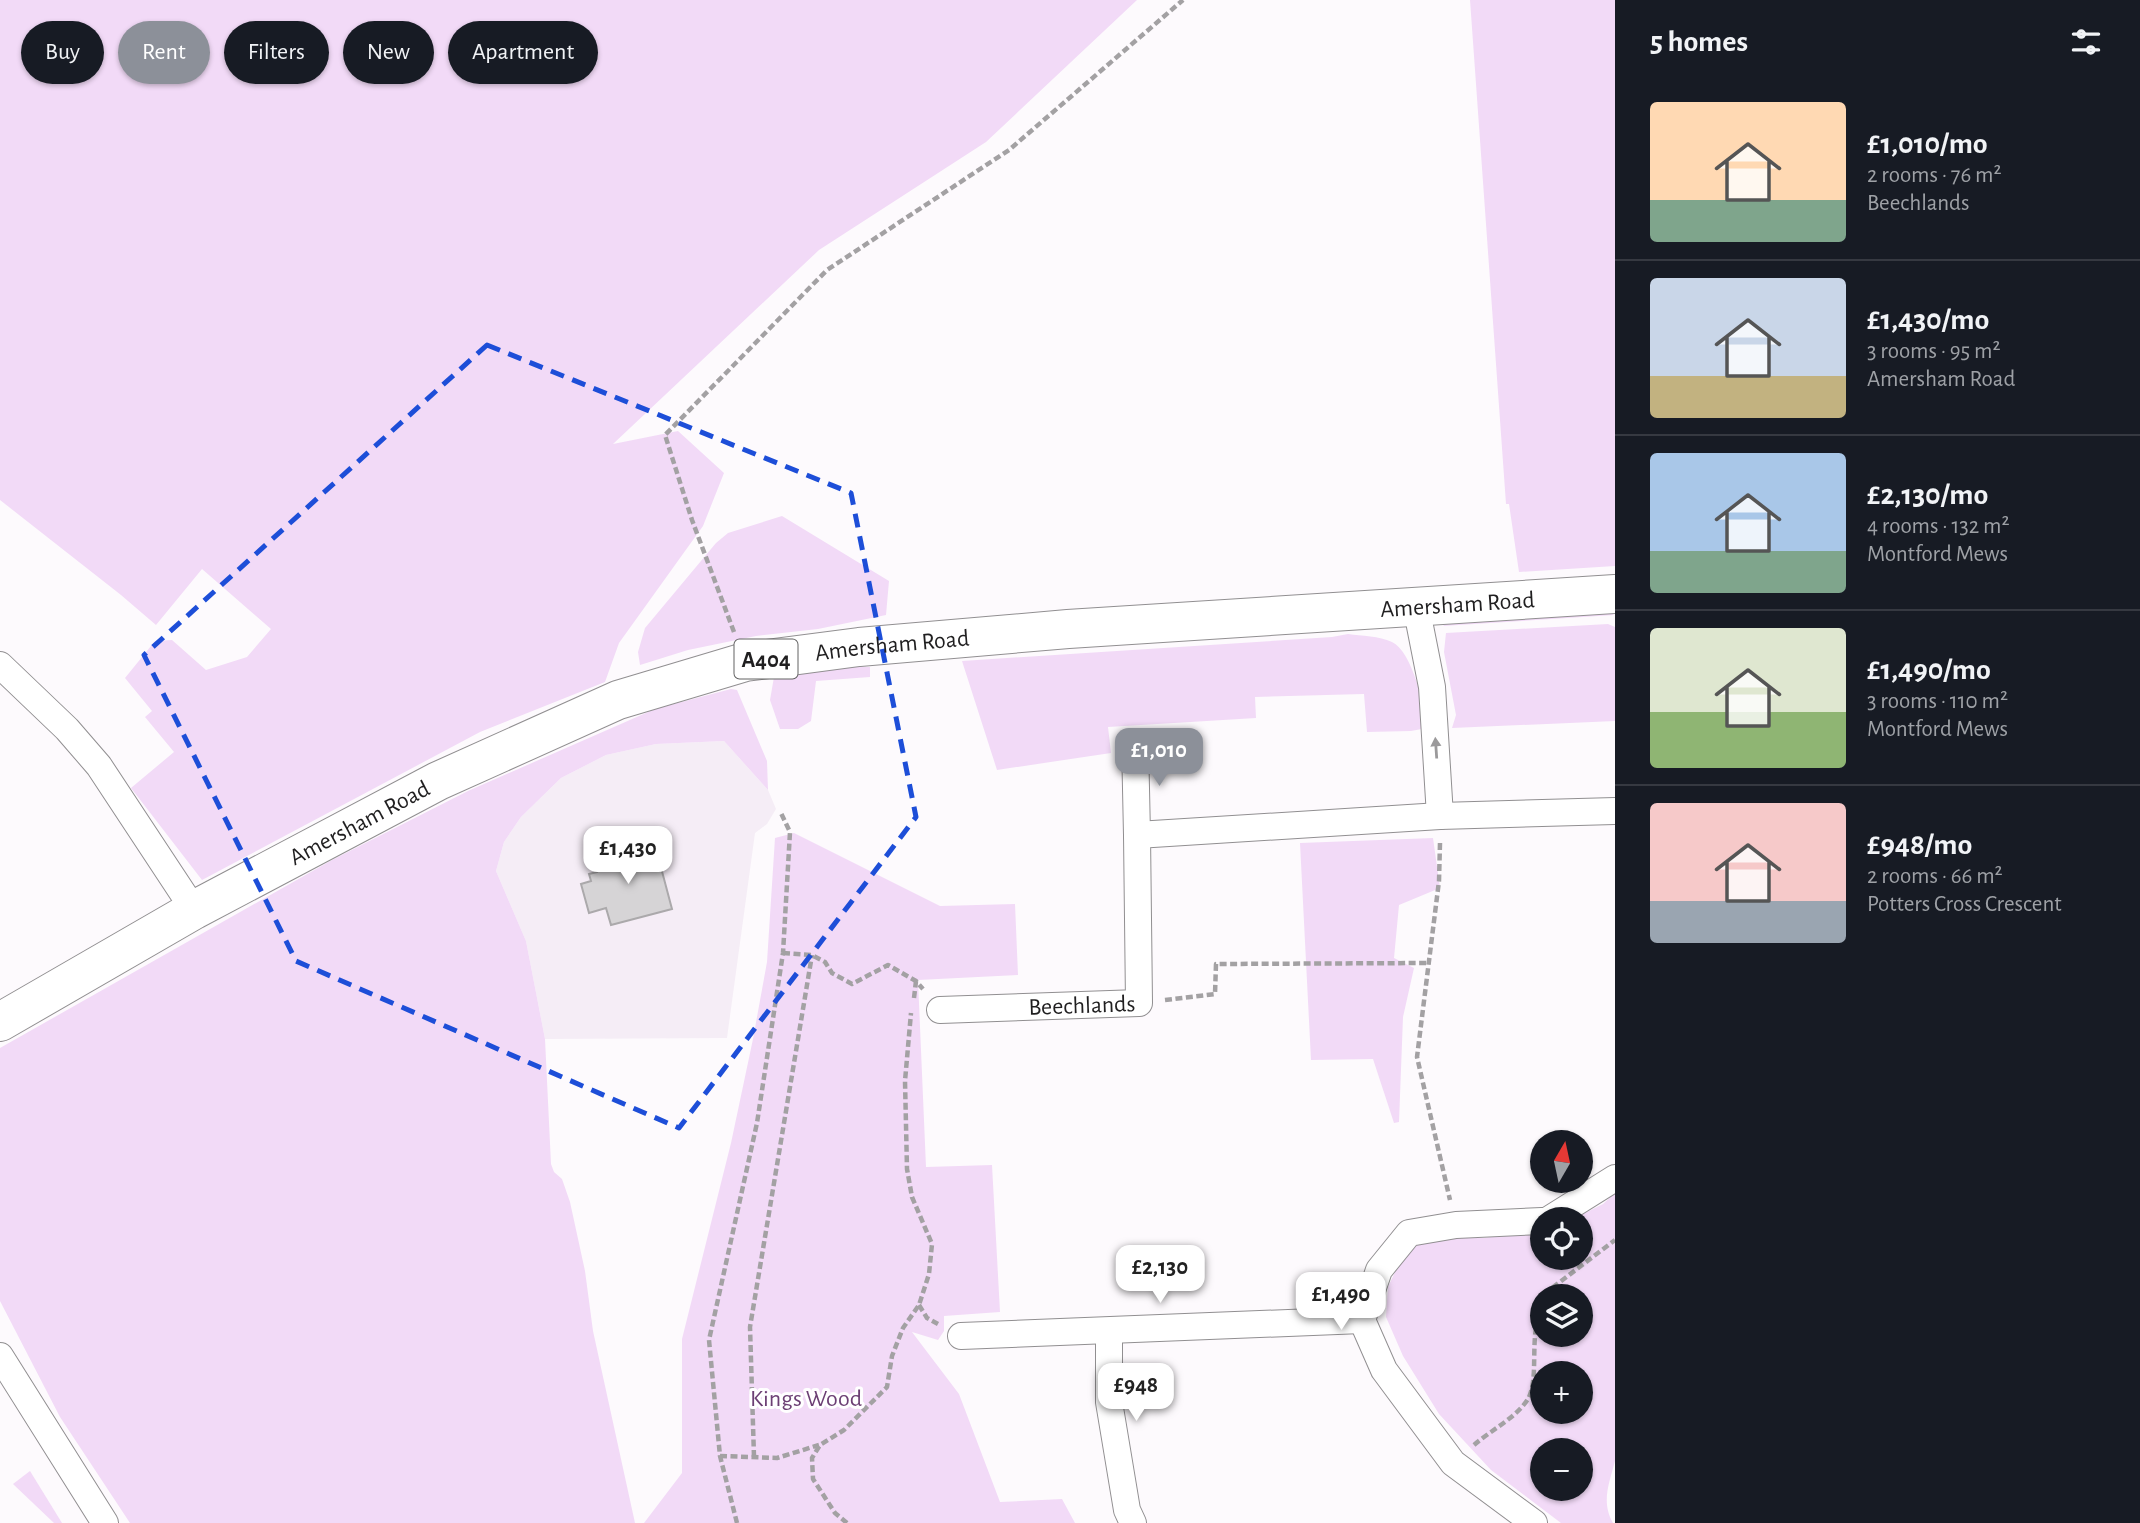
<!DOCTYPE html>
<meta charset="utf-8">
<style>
body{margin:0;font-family:"Alegreya Sans",sans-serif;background:#242831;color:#f1f3f6;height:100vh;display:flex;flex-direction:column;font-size:26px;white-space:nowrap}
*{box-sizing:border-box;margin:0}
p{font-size:23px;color:#9ea1a6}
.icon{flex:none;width:38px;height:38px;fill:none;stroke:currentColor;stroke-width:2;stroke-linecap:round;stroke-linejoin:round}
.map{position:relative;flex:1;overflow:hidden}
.panel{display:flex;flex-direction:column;background:#171b24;width:525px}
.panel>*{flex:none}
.top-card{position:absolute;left:21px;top:21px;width:665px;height:63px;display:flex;gap:14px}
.needle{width:46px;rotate:9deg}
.buttons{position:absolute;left:1530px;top:1130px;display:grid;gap:14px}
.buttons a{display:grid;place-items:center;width:63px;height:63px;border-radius:50%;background:#171b24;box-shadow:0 2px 5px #0004;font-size:35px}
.price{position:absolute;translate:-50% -60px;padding:0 16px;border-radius:14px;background:#fff;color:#222;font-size:23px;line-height:46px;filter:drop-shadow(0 2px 4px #0008)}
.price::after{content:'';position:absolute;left:50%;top:42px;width:21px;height:16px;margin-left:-10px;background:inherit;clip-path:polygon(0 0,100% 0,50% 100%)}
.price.active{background:#8c9099;color:#fff}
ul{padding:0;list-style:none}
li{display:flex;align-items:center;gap:21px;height:175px;padding:0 35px}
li+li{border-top:2px solid #363941}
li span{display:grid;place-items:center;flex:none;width:196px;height:140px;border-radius:7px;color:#555}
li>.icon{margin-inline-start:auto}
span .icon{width:84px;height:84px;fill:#fffc;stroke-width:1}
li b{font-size:30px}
h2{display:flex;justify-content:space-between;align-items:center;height:84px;padding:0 35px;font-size:30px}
.tag{padding:0 24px;border-radius:32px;background:#171b24;box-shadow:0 2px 5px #0004;font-size:24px;line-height:63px}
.tag.active{background:#8c9099;color:#fff}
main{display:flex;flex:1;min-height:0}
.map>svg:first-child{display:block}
.built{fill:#f5edf6}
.green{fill:#f2daf7;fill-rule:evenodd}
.building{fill:#d6d4d6;stroke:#aba9ab;stroke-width:2}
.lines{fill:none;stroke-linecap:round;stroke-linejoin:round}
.minor-casing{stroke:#918f91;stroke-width:28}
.primary-casing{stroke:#918f91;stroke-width:40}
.path{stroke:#a3a1a3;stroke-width:4.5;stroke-dasharray:7 3.5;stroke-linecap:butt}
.minor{stroke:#fff;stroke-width:26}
.primary{stroke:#fff;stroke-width:38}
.oneway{fill:#9b9a9b}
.marked{fill:none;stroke:#1d4ed8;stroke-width:5;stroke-dasharray:14 9;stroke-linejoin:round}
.labels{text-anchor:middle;stroke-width:6;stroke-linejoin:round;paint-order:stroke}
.shield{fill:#fff;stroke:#636263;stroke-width:2}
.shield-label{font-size:23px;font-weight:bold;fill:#201f20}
.street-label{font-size:24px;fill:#201f20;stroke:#fff}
.park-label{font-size:24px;fill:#6c3f74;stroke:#fff}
</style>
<main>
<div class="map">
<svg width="1615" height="1523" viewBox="0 0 1615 1523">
<rect width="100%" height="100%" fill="#fdfafd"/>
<!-- built -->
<polygon class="built" points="724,741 768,790 776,809 767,824 755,833 727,1038 545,1039 526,941 496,871 504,842 521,817 561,778 606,755 656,744"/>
<!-- green -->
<g class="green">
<polygon points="0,0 1137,0 986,142 819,250 613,444 678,431 724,473 703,526 619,643 605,682 480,732 202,880 131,788 174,752 145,717 152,711 125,678 155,641 172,640 206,670 247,657 271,629 202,569 156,625 121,595 0,500"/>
<polygon points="1470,0 1615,0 1615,566 1519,572 1509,504 1506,504"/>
<polygon points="782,516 889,581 886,615 818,629 756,636 688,650 640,665 638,652 645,628 716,543 728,533"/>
<polygon points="1604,610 1614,615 1443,626 1457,616"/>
<polygon points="1608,624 1615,627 1615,721 1452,728 1456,715 1444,652 1446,633"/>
<path d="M1348,634C1362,636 1379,636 1392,642C1412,651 1425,707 1427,728L1411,731L1367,732L1364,694L1255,697L1256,718L1108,727L1111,753L997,770L962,661L1332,637Z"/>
<polygon points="839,666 870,667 870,677 816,681 811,721 798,729 780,729 770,700 774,677"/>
<polygon points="731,689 737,690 767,761 768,790 724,741 656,744 606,755 561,778 521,817 504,842 496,871 526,941 545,1039 551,1164 554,1172 562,1179 570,1202 585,1271 593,1331 635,1523 130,1523 60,1417 0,1301 0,1048 332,860 468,791 655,709"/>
<polygon points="794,833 940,906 1015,904 1018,975 918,980 926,1167 992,1165 1000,1312 944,1316 944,1331 938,1340 912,1332 959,1394 1000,1502 1062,1499 1075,1523 644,1523 682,1473 682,1339 731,1143 753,1039 767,962 775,838"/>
<polygon points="1433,838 1440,888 1399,905 1394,958 1414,968 1403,1017 1399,1122 1394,1123 1373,1059 1311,1060 1300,843"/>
<path d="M1615,1193V1461C1609,1484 1601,1502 1613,1523H1561L1491,1470L1439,1414L1403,1356L1386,1317L1388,1287L1406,1249L1436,1235L1483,1238L1542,1230V1258H1580V1220H1571L1603,1204ZM1542,1297H1580V1335H1542ZM1542,1374H1580V1412H1542ZM1542,1451H1580V1489H1542Z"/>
<polygon points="30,1471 62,1523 54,1523 13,1484"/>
</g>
<!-- building -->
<polygon class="building" points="655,845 672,909 611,925 606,908 589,913 581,884 591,881 589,874 597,872 594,861"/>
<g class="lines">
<!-- minor casing -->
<g class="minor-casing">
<g id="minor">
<polyline points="1416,606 1432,687 1440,816"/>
<polyline points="0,665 67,729 99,766 194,910"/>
<polyline points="1135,742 1137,835"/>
<path id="s1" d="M940,1010L1139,1003L1137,835L1440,816L1615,811"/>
<polyline points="1548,1220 1615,1178"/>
<polyline points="1109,1331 1109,1402 1127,1510 1133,1523"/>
<polyline points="961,1336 1362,1320"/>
<polyline points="0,1356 105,1523"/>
<polyline points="1534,1523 1453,1463 1384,1370 1362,1320 1379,1270 1409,1233 1456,1225 1542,1221"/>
</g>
</g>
<!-- primary casing -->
<g class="primary-casing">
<g id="primary">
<path id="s2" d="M0,1022L194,910L438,781L618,700L745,662L859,647L1068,629L1615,594"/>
</g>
</g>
<!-- path -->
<g class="path">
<polyline points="734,632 692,520 665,435 827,270 1009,150 1183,0"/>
<polyline points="1440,843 1439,881 1417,1057 1450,1200"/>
<polyline points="783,953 812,955 825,962 832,973 852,984 888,965 916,981 923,989"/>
<polyline points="914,998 916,981"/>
<polyline points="1165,1000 1215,994 1216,964 1429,963"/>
<polyline points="1548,1297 1552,1288 1615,1240"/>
<polyline points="919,1305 927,1318 938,1324"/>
<path d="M1474,1445C1491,1430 1516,1418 1528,1399C1540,1378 1528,1335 1542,1308"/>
<polyline points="720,1456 777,1458 819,1445"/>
<polyline points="754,1457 750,1327 812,955"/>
<polyline points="737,1523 720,1456 709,1340 757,1123 783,953 790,832 780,811"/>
<polyline points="847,1523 835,1513 813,1479 812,1458 820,1445 844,1430 887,1387 892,1356 903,1328 919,1305 929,1274 932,1244 912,1197 907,1169 905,1081 911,1013"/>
</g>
<!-- minor -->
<use href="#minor" class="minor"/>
<!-- primary -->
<use href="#primary" class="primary"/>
</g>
<!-- one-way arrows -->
<defs><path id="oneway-solid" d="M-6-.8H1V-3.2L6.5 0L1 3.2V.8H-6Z" transform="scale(1.75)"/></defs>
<use class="oneway" href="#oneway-solid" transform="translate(1436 748) rotate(-94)"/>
<!-- marked area -->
<path class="marked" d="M487,345L851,493L916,817L679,1128L296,961L144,655Z"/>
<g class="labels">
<!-- shield labels -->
<rect class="shield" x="734.5" y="639.5" width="63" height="39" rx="5"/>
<g class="shield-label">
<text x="766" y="667">A404</text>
</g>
<!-- street labels -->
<g class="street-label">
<text dy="8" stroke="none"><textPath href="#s2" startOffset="1545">Amersham Road</textPath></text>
<text dy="8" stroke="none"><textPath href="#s2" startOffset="978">Amersham Road</textPath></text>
<text dy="8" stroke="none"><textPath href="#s2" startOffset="411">Amersham Road</textPath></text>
<text dy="8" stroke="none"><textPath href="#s1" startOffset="142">Beechlands</textPath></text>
</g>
<!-- park labels -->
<g class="park-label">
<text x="806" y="1406">Kings Wood</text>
</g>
</g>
</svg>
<div class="buttons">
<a><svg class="needle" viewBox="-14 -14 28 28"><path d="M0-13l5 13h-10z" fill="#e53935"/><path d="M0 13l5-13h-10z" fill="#9ea1a6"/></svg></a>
<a><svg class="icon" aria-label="locate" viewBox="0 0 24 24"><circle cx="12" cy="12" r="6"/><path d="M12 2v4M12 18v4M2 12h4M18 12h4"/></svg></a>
<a><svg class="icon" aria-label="layers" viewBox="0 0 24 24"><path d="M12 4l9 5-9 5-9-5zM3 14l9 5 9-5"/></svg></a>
<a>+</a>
<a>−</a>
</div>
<b class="price active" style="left:1159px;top:788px">£1,010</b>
<b class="price" style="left:628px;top:886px">£1,430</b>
<b class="price" style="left:1160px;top:1305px">£2,130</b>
<b class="price" style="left:1341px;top:1332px">£1,490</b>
<b class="price" style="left:1136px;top:1423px">£948</b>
<div class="top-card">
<a class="tag">Buy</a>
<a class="tag active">Rent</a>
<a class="tag">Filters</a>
<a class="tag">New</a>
<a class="tag">Apartment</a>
</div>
</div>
<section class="panel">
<h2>5 homes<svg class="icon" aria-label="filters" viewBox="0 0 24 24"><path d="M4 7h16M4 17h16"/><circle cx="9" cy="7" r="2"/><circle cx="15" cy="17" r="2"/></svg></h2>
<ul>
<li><span style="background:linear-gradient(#ffd9b3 70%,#7fa58c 0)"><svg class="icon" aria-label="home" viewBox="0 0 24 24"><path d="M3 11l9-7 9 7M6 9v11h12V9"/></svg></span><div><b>£1,010/mo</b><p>2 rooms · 76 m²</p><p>Beechlands</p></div></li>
<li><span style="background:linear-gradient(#c9d6e8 70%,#c2b280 0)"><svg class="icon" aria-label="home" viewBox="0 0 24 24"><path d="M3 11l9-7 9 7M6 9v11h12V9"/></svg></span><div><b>£1,430/mo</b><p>3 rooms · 95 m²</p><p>Amersham Road</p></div></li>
<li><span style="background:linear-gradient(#a9c7e8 70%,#7fa58c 0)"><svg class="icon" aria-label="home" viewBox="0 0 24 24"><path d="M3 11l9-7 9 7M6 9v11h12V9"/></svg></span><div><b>£2,130/mo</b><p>4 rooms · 132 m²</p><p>Montford Mews</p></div></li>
<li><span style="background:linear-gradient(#dfe7d0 60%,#8fb573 0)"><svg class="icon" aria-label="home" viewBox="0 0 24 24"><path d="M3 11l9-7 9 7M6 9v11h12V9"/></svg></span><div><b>£1,490/mo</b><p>3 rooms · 110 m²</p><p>Montford Mews</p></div></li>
<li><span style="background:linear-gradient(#f6c9c9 70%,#9aa5b1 0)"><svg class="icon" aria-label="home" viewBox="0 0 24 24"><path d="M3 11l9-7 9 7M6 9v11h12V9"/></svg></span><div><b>£948/mo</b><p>2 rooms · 66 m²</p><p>Potters Cross Crescent</p></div></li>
</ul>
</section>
</main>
